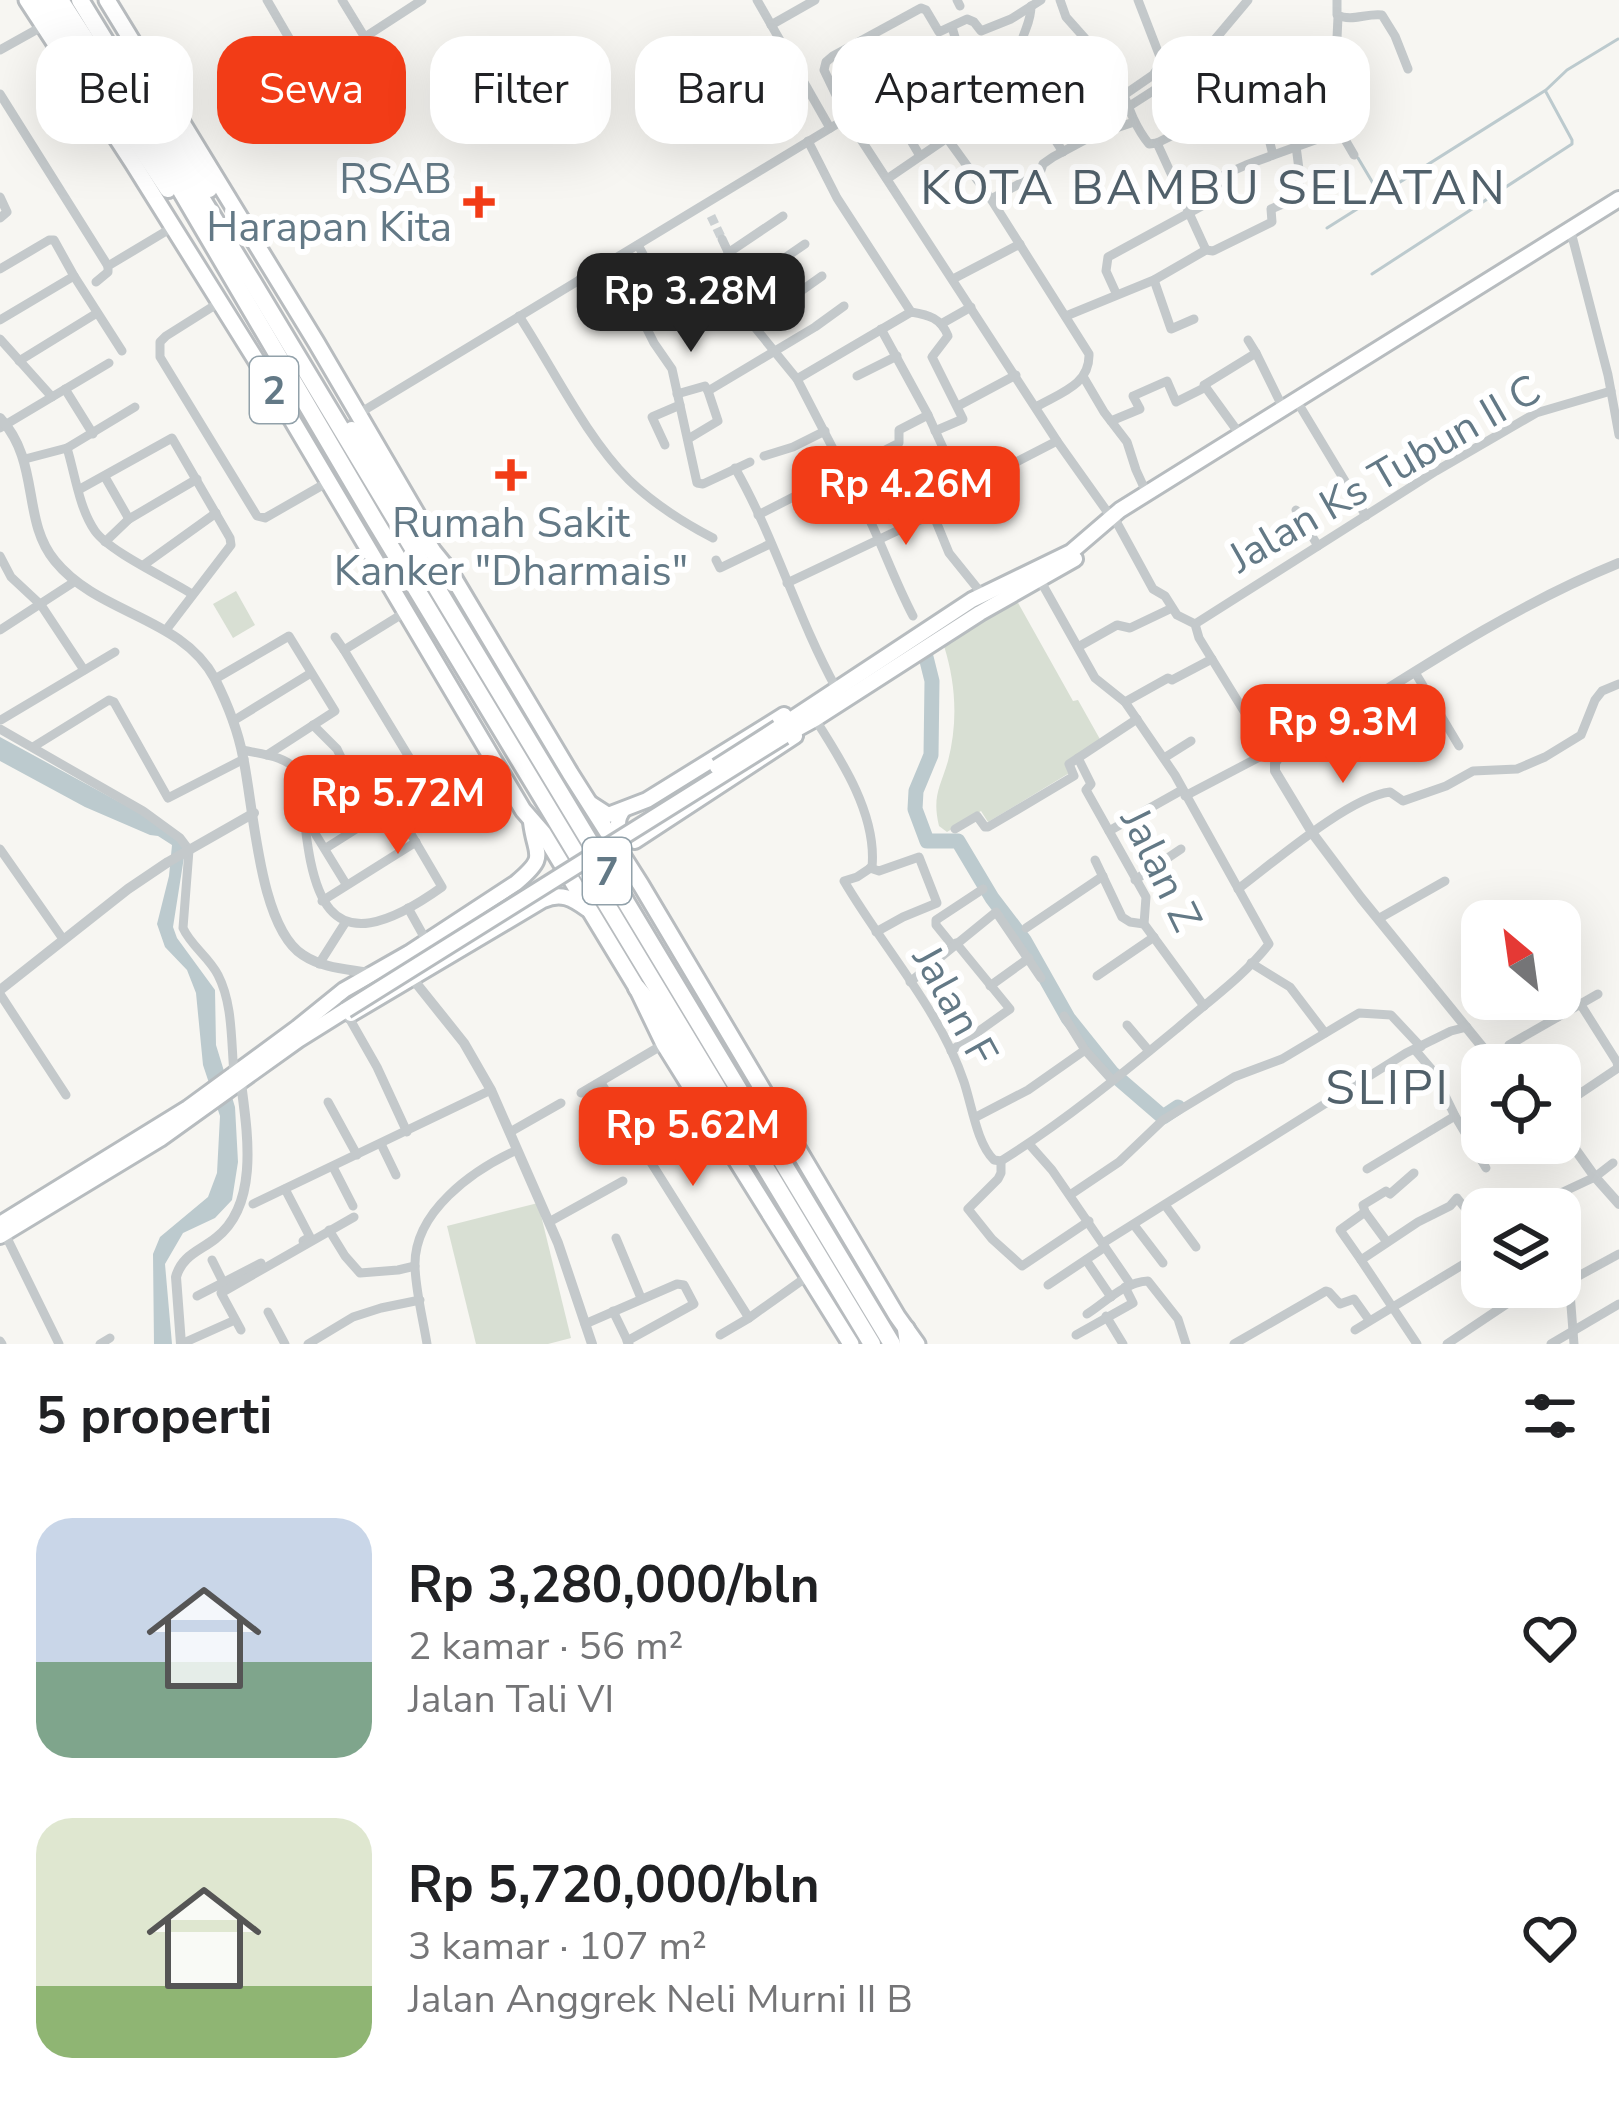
<!DOCTYPE html>
<html lang="id">
<meta charset="utf-8">
<style>
body{margin:0;font-family:"Nunito Sans",sans-serif;background:#f6f6f6;color:#202124;height:100vh;display:flex;flex-direction:column;font-size:45px;white-space:nowrap}
*{box-sizing:border-box;margin:0}
p{font-size:39px;color:#757577}
.icon{flex:none;width:66px;height:66px;fill:none;stroke:currentColor;stroke-width:2;stroke-linecap:round;stroke-linejoin:round}
.map{position:relative;height:1344px;overflow:hidden}
.side{display:flex;flex-direction:column;background:#fff;flex:1}
.side>*{flex:none}
.hud{position:absolute;left:36px;top:36px;width:1548px;height:108px;display:flex;gap:24px}
.needle{width:78px;rotate:331deg}
.buttons{position:absolute;left:1461px;top:900px;display:grid;gap:24px}
.buttons a{display:grid;place-items:center;width:120px;height:120px;border-radius:24px;background:#fff;box-shadow:0 12px 48px #0002;font-size:60px}
.price{position:absolute;translate:-50% -102px;padding:0 27px;border-radius:24px;background:#f23c17;color:#fff;font-size:39px;line-height:78px;filter:drop-shadow(0 3px 6px #0008)}
.price::after{content:'';position:absolute;left:50%;top:72px;width:36px;height:27px;margin-left:-18px;background:inherit;clip-path:polygon(0 0,100% 0,50% 100%)}
.price.active{background:#222;color:#fff}
ul{padding:0;list-style:none}
li{display:flex;align-items:center;gap:36px;height:300px;padding:0 36px}
li span{display:grid;place-items:center;flex:none;width:336px;height:240px;border-radius:36px;color:#555}
li>.icon{margin-inline-start:auto}
span .icon{width:144px;height:144px;fill:#fffc;stroke-width:1}
li b{font-size:51px}
h2{display:flex;justify-content:space-between;align-items:center;height:144px;padding:0 36px;font-size:51px}
.pill{padding:0 42px;border-radius:36px;background:#fff;box-shadow:0 12px 48px #0002;font-size:42px;line-height:108px}
.pill.active{background:#f23c17;color:#fff}
.map>svg:first-child{display:block}
.green{fill:#d8dfd3}
.water{fill:#bccace}
.lines{fill:none;stroke-linecap:round;stroke-linejoin:round}
.stream{stroke:#bccace;stroke-width:3}
.river{stroke:#bccace;stroke-width:15}
.minor-tunnel{stroke:#cbd0d2;stroke-width:9;stroke-dasharray:9 4.5;stroke-linecap:butt}
.primary-casing{stroke:#b7bcbf;stroke-width:20}
.trunk-casing{stroke:#b8bcbf;stroke-width:21}
.motorway-casing{stroke:#b8bcbf;stroke-width:22}
.minor{stroke:#c4c9cb;stroke-width:9}
.tertiary{stroke:#c4c9cb;stroke-width:10}
.primary{stroke:#fff;stroke-width:14}
.trunk{stroke:#fff;stroke-width:15}
.motorway{stroke:#fff;stroke-width:16}
.primary-bridge-casing{stroke:#b7bcbf;stroke-width:20;stroke-linecap:butt}
.primary-bridge{stroke:#fff;stroke-width:14}
.poi-dot{fill:#f23c17;stroke:#fff;stroke-width:4.5}
.labels{text-anchor:middle;stroke-width:12;stroke-linejoin:round;paint-order:stroke}
.shield{fill:#fff;stroke:#92a1aa;stroke-width:3}
.shield-label{font-size:39px;font-weight:bold;fill:#637986}
.poi-label{font-size:42px;fill:#637986;stroke:#fff;text-anchor:end}
.street-label{font-size:42px;fill:#637986;stroke:#fff}
.quarter-label{font-size:48px;letter-spacing:3px;fill:#51616b;stroke:#fff}
</style>
<div class="map">
<svg width="1619" height="1344" viewBox="0 0 1619 1344">
<rect width="100%" height="100%" fill="#f7f6f2"/>
<!-- green -->
<g class="green">
<polygon points="236,591 255,625 233,638 213,604"/>
<path d="M1017,601L1073,701L1078,700L1101,741L1065,762L1071,772L988,822L981,811L947,832L939,826C932,796 940,788 948,761C958,722 956,684 944,646Z"/>
<polygon points="538,1203 571,1338 548,1344 476,1344 447,1226"/>
</g>
<!-- water -->
<polygon class="water" points="0,737 156,822 182,844 184,857 173,927 177,938 215,990 216,1045 235,1107 238,1162 232,1200 215,1218 183,1233 165,1264 172,1344 154,1344 153,1254 160,1237 208,1197 217,1173 220,1116 203,1065 196,993 187,970 165,947 157,924 169,876 172,845 158,836 150,835 85,807 0,761"/>
<g class="lines">
<!-- stream -->
<g class="stream">
<polyline points="1338,113 1349,139"/>
<polyline points="1358,158 1380,195"/>
<polyline points="1327,228 1546,90 1567,70 1618,39"/>
<polyline points="1372,274 1572,144 1572,140 1546,92"/>
</g>
<!-- river -->
<polyline class="river" points="926,657 932,681 931,755 916,791 915,809 927,841 958,841 992,898 1024,940 1068,1018 1112,1073 1163,1117 1178,1107"/>
<!-- minor-tunnel -->
<polyline class="minor-tunnel" points="711,216 722,239"/>
<!-- primary casing -->
<g class="primary-casing">
<g id="primary">
<polyline points="778,728 972,600 1071,552 1120,510 1619,199"/>
<polyline points="784,736 815,719 980,613 1075,559"/>
<polyline points="591,804 608,815 647,800 784,715"/>
<path d="M623,810C613,824 619,837 635,841L795,736"/>
<path d="M351,1014L543,900C561,892 572,898 587,909"/>
<path d="M0,1224L188,1108L297,1028L344,990L409,953L516,883C549,855 535,857 531,822"/>
<polyline points="0,1236 160,1139 298,1040 346,1010"/>
</g>
</g>
<!-- trunk casing -->
<g class="trunk-casing">
<g id="trunk">
<polyline points="27,0 133,163 266,376 523,810 543,833 637,988 664,1044 851,1344"/>
<polyline points="107,0 316,342 426,530"/>
<polyline points="447,567 570,773 641,885 897,1316 917,1344"/>
</g>
</g>
<!-- motorway casing -->
<g class="motorway-casing">
<g id="motorway">
<polyline points="43,0 168,189"/>
<polyline points="60,0 156,148 374,519 872,1344"/>
<polyline points="80,0 252,281 892,1344"/>
<polyline points="138,73 209,189"/>
<polyline points="352,430 433,552 450,573"/>
<polyline points="637,988 660,1015 737,1140"/>
<polyline points="906,1329 908,1344"/>
</g>
</g>
<!-- minor -->
<g class="minor">
<polyline points="267,0 325,100"/>
<polyline points="342,0 378,59"/>
<polyline points="757,0 830,128"/>
<polyline points="957,0 960,6"/>
<polyline points="1041,0 1011,19 981,31 974,22 967,19 939,32 926,10 921,8 833,56 826,62 824,70 847,118 1057,441 1111,517"/>
<path d="M1060,0L1066,17L1090,44L1104,74H1116C1126,99 1132,123 1149,144L1157,143L1206,250"/>
<polyline points="1138,0 1162,62"/>
<path d="M1337,0V15C1352,22 1366,13 1382,15L1395,36L1408,69"/>
<polyline points="771,25 815,0"/>
<polyline points="365,37 422,0"/>
<polyline points="0,50 43,26"/>
<polyline points="1189,57 1215,114"/>
<polyline points="1162,62 1189,57 1206,50 1248,0"/>
<polyline points="946,80 967,119"/>
<path d="M1026,88C1020,72 1018,54 1023,37C1027,25 1031,19 1031,6"/>
<polyline points="1023,90 1063,152"/>
<polyline points="0,94 108,266"/>
<polyline points="1124,95 1153,75 1162,62"/>
<polyline points="1128,107 1156,89 1170,73"/>
<polyline points="1262,111 1273,155"/>
<path d="M947,138L991,199L1089,354C1090,385 1060,393 1036,407"/>
<polyline points="808,141 837,198 911,312"/>
<path d="M1157,143L1235,104L1258,105L1262,111C1289,105 1307,82 1333,71L1331,66L1346,56L1337,38L1338,17"/>
<polyline points="920,156 893,110 923,95 960,66 962,61 952,27"/>
<polyline points="887,179 947,138 977,111 1097,59"/>
<polyline points="0,197 7,212 0,218"/>
<polyline points="991,199 1040,173 1043,164 1053,157 1092,136 1134,122"/>
<polyline points="1572,236 1608,375 1619,435"/>
<polyline points="722,239 744,286 748,301 747,313 753,325 797,379 844,470"/>
<polyline points="638,245 671,306"/>
<polyline points="728,253 783,216"/>
<polyline points="0,269 49,240 54,240 74,276 122,351"/>
<polyline points="953,279 1020,244"/>
<polyline points="1154,280 1171,329 1194,319"/>
<polyline points="578,281 599,312 610,311 619,322 637,314 640,315 654,343 672,369 697,483 703,484 750,462"/>
<polyline points="96,282 108,272 108,266 173,227"/>
<polyline points="744,286 805,244"/>
<polyline points="1116,293 1106,271 1108,257 1222,195 1223,192 1217,180 1219,177 1246,165 1340,131 1354,155"/>
<polyline points="220,302 166,336 160,342 160,357 257,516 265,518 321,486"/>
<polyline points="671,306 679,303 691,323 697,327 747,313"/>
<path d="M519,316C553,368 586,437 629,480C654,504 682,522 713,538"/>
<polyline points="1066,316 1154,280 1206,250 1213,251 1272,222 1271,209 1294,199 1299,189 1300,177 1296,146"/>
<polyline points="0,320 74,276"/>
<polyline points="644,321 671,306"/>
<polyline points="941,324 971,307"/>
<polyline points="753,325 822,276"/>
<polyline points="881,329 928,415 966,498"/>
<polyline points="0,339 52,397"/>
<polyline points="1256,353 1284,410"/>
<polyline points="19,361 97,313"/>
<polyline points="857,376 897,356"/>
<polyline points="1084,378 1104,412 1127,442 1136,470 1147,494"/>
<path d="M797,379L911,312C929,315 941,318 948,336L932,357L963,419L935,431"/>
<polyline points="65,389 93,434"/>
<polyline points="677,394 705,386 708,391 815,327 844,306"/>
<polyline points="958,406 1016,375"/>
<polyline points="1301,408 1366,516"/>
<polyline points="358,414 847,118"/>
<polyline points="1111,421 1140,409 1133,396 1167,381 1176,402 1206,387"/>
<polyline points="0,428 109,363"/>
<polyline points="1241,436 1204,385 1256,353 1248,340"/>
<polyline points="688,439 718,421 708,391"/>
<polyline points="665,445 652,417 680,405"/>
<path d="M67,448C75,474 79,508 95,531C110,552 167,578 192,594"/>
<polyline points="764,456 793,447 825,431"/>
<polyline points="25,459 67,448 135,407"/>
<path d="M735,468C775,538 797,617 836,688"/>
<polyline points="105,477 129,519"/>
<polyline points="80,489 172,438 230,538 231,545 166,630"/>
<path d="M860,500C880,538 893,578 913,616"/>
<polyline points="1296,510 1318,546"/>
<polyline points="933,514 949,553 982,594"/>
<polyline points="758,515 899,443 899,430 928,415"/>
<polyline points="1117,523 1153,589 1165,596 1177,615 1195,624 1199,638 1269,752 1279,757"/>
<polyline points="105,542 129,519 197,479"/>
<polyline points="0,556 11,577 41,605 84,670"/>
<polyline points="716,560 720,568 770,544"/>
<polyline points="145,564 216,513"/>
<polyline points="787,583 994,485 995,473 1057,441"/>
<polyline points="1195,624 1436,471 1536,413 1611,391"/>
<polyline points="0,630 74,582"/>
<polyline points="335,637 344,650 399,616"/>
<polyline points="1078,647 1117,625 1130,628 1172,608"/>
<polyline points="344,650 426,785 432,786 477,760"/>
<polyline points="1416,674 1459,746"/>
<polyline points="215,679 289,636 335,711 267,755"/>
<polyline points="1125,702 1168,678 1172,680 1212,659"/>
<path d="M815,719C842,761 877,815 872,867L857,877L844,881C882,946 940,1010 964,1082C972,1106 977,1144 994,1160L1001,1161C1064,1122 1123,1073 1180,1026C1210,1000 1245,975 1269,944L1175,775L1125,702L1095,678L1040,580"/>
<polyline points="1,720 115,652"/>
<polyline points="233,721 311,673"/>
<polyline points="313,725 337,749 351,778"/>
<path d="M0,729L143,811L180,838L189,850L183,928C191,946 209,957 218,975C233,1004 231,1042 234,1073"/>
<polyline points="33,747 109,700 114,702 168,798 244,759"/>
<path d="M242,750C261,754 288,756 299,773C311,878 312,980 442,887L371,766L303,804"/>
<polyline points="1078,758 1091,784 1086,790 1146,897 1144,924 1204,1006"/>
<polyline points="1164,758 1191,741"/>
<polyline points="1185,796 1269,752"/>
<polyline points="308,822 346,884"/>
<polyline points="955,829 977,816 985,827 988,827 1074,776 1069,764 1137,719"/>
<polyline points="1109,831 1182,790"/>
<polyline points="326,848 394,805"/>
<polyline points="0,849 63,939"/>
<polyline points="1095,860 1122,917 1130,922 1144,924"/>
<polyline points="870,868 879,871 919,857 937,903 903,917 876,932"/>
<polyline points="1135,880 1181,849"/>
<path d="M1238,889C1274,862 1349,797 1390,792L1403,801L1446,786L1473,771L1517,769L1545,757L1581,735L1595,700L1602,691L1619,684"/>
<polyline points="322,901 416,842"/>
<polyline points="408,908 427,942"/>
<polyline points="1378,919 1445,881"/>
<polyline points="1026,928 1103,876"/>
<polyline points="953,946 936,925 936,920 983,889"/>
<polyline points="1251,963 1290,987 1325,1033"/>
<polyline points="319,964 345,923"/>
<polyline points="1097,976 1154,937"/>
<polyline points="910,982 996,912 1041,978"/>
<polyline points="990,986 1029,958"/>
<polyline points="0,994 66,1095"/>
<polyline points="1549,999 1558,1017"/>
<polyline points="348,1016 377,1067 407,1132"/>
<polyline points="1064,1016 1085,1050 1112,1080"/>
<polyline points="1127,1025 1149,1051"/>
<polyline points="1415,1050 1433,1071 1455,1116 1486,1168"/>
<polyline points="951,1051 1010,1009 956,943"/>
<polyline points="1505,1055 1509,1045 1598,994"/>
<polyline points="601,1083 749,1318"/>
<polyline points="581,1093 664,1044"/>
<polyline points="328,1102 357,1155"/>
<polyline points="1560,1107 1618,1068 1617,1062 1581,1005"/>
<polyline points="976,1117 1028,1090 1085,1050"/>
<polyline points="510,1132 561,1103"/>
<polyline points="381,1144 396,1175"/>
<polyline points="1029,1144 1052,1170 1131,1285"/>
<polyline points="1001,1161 1001,1173 998,1179 968,1209 992,1239 1022,1266 1089,1221"/>
<polyline points="333,1167 353,1206"/>
<polyline points="1367,1169 1455,1116"/>
<polyline points="285,1189 310,1237 303,1241"/>
<polyline points="1070,1195 1119,1162 1163,1120 1234,1077 1282,1059 1359,1013 1391,1015 1421,1047"/>
<polyline points="253,1204 491,1090"/>
<polyline points="1165,1205 1196,1247"/>
<polyline points="1537,1209 1550,1198 1595,1177 1613,1163"/>
<polyline points="1365,1212 1387,1242"/>
<polyline points="549,1222 623,1181"/>
<polyline points="1134,1225 1163,1263"/>
<polyline points="329,1230 345,1256 360,1273 398,1270 415,1266"/>
<polyline points="5,1234 59,1344"/>
<polyline points="616,1238 641,1298"/>
<polyline points="1560,1239 1567,1254 1574,1344"/>
<polyline points="1103,1243 1406,1053 1451,1031 1467,1027"/>
<polyline points="212,1260 223,1282"/>
<polyline points="1086,1260 1111,1297"/>
<polyline points="1361,1260 1340,1230 1365,1212 1363,1205 1386,1191 1390,1194 1414,1173"/>
<polyline points="1048,1285 1105,1247"/>
<polyline points="1560,1286 1619,1254"/>
<polyline points="1540,1287 1548,1289 1557,1287"/>
<polyline points="197,1296 261,1263"/>
<polyline points="613,1311 629,1344"/>
<polyline points="268,1312 285,1344"/>
<path d="M1087,1314C1106,1302 1124,1282 1148,1281L1178,1319L1186,1344"/>
<polyline points="1106,1316 1123,1344"/>
<polyline points="585,1324 677,1284 684,1285 694,1304 627,1341"/>
<polyline points="241,1330 221,1293 354,1217"/>
<polyline points="1355,1330 1482,1253"/>
<polyline points="720,1335 749,1318 808,1276"/>
<polyline points="1076,1335 1133,1303 1125,1287"/>
<polyline points="0,1341 2,1344"/>
<polyline points="100,1344 110,1338"/>
<polyline points="181,1344 235,1320"/>
<polyline points="308,1344 353,1317 381,1308 420,1300"/>
<path d="M427,1344C423,1319 416,1293 415,1267C413,1212 473,1170 517,1150"/>
<polyline points="1234,1344 1326,1291 1329,1292 1340,1304 1354,1299 1369,1320"/>
<polyline points="1417,1344 1361,1260 1418,1222 1450,1206 1457,1198 1482,1229"/>
<polyline points="1447,1344 1532,1287"/>
<polyline points="1551,1344 1619,1304"/>
</g>
<!-- tertiary -->
<g class="tertiary">
<path d="M0,418C41,462 21,520 55,561C99,615 181,616 215,679C227,703 238,731 243,757C254,808 259,927 303,955C324,969 350,969 374,974"/>
<polyline points="412,978 464,1043 491,1090 558,1243 592,1344"/>
<polyline points="0,990 128,889 168,862 254,813"/>
<path d="M1516,1065L1508,1055L1488,1054L1361,898L1313,834L1275,771V763L1279,757C1390,689 1498,612 1619,563"/>
<polyline points="1560,1128 1595,1177 1619,1204"/>
<path d="M181,1344L176,1277C182,1255 200,1251 216,1238C260,1204 247,1130 241,1083"/>
</g>
<!-- primary -->
<use href="#primary" class="primary"/>
<!-- trunk -->
<use href="#trunk" class="trunk"/>
<!-- motorway -->
<use href="#motorway" class="motorway"/>
<!-- primary-bridge casing -->
<g class="primary-bridge-casing">
<g id="primary-bridge">
<polyline points="717,767 778,728"/>
<polyline points="346,1010 784,736"/>
</g>
</g>
<!-- primary-bridge -->
<use href="#primary-bridge" class="primary-bridge"/>
</g>
<!-- markers -->
<g class="poi-dot">
<path d="M473 184h12v12h12v12h-12v12h-12v-12h-12v-12h12z"/>
<path d="M505 457h12v12h12v12h-12v12h-12v-12h-12v-12h12z"/>
</g>
<g class="labels">
<!-- shield labels -->
<g class="shield">
<rect x="250" y="357" width="48" height="66" rx="9"/>
<rect x="583" y="838" width="48" height="66" rx="9"/>
</g>
<g class="shield-label">
<text x="274" y="404">2</text>
<text x="607" y="885">7</text>
</g>
<!-- poi labels -->
<g class="poi-label">
<text x="452" y="193">RSAB<tspan x="452" dy="48">Harapan Kita</tspan></text>
<text x="511" y="537" text-anchor="middle">Rumah Sakit<tspan x="511" dy="48">Kanker "Dharmais"</tspan></text>
</g>
<!-- street labels -->
<g class="street-label">
<text transform="translate(1384 473) rotate(-30)" y="15">Jalan Ks Tubun II C</text>
<text transform="translate(1162 869) rotate(64)" y="15">Jalan Z</text>
<text transform="translate(956 1005) rotate(61)" y="15">Jalan F</text>
</g>
<!-- quarter labels -->
<g class="quarter-label">
<text x="1214" y="204">KOTA BAMBU SELATAN</text>
<text x="1388" y="1104">SLIPI</text>
</g>
</g>
</svg>
<div class="buttons">
<a><svg class="needle" viewBox="-14 -14 28 28"><path d="M0-13l5 13h-10z" fill="#e53935"/><path d="M0 13l5-13h-10z" fill="#757577"/></svg></a>
<a><svg class="icon" aria-label="locate" viewBox="0 0 24 24"><circle cx="12" cy="12" r="6"/><path d="M12 2v4M12 18v4M2 12h4M18 12h4"/></svg></a>
<a><svg class="icon" aria-label="layers" viewBox="0 0 24 24"><path d="M12 4l9 5-9 5-9-5zM3 14l9 5 9-5"/></svg></a>
</div>
<b class="price active" style="left:691px;top:355px">Rp 3.28M</b>
<b class="price" style="left:906px;top:548px">Rp 4.26M</b>
<b class="price" style="left:1343px;top:786px">Rp 9.3M</b>
<b class="price" style="left:398px;top:857px">Rp 5.72M</b>
<b class="price" style="left:693px;top:1189px">Rp 5.62M</b>
<div class="hud">
<a class="pill">Beli</a>
<a class="pill active">Sewa</a>
<a class="pill">Filter</a>
<a class="pill">Baru</a>
<a class="pill">Apartemen</a>
<a class="pill">Rumah</a>
</div>
</div>
<section class="side">
<h2>5 properti<svg class="icon" aria-label="filters" viewBox="0 0 24 24"><path d="M4 7h16M4 17h16"/><circle cx="9" cy="7" r="2"/><circle cx="15" cy="17" r="2"/></svg></h2>
<ul>
<li><span style="background:linear-gradient(#c9d6e8 60%,#7fa58c 0)"><svg class="icon" aria-label="home" viewBox="0 0 24 24"><path d="M3 11l9-7 9 7M6 9v11h12V9"/></svg></span><div><b>Rp 3,280,000/bln</b><p>2 kamar · 56 m²</p><p>Jalan Tali VI</p></div><svg class="icon" aria-label="heart" viewBox="0 0 24 24"><path d="M12 20l-8-8c-3-5 5-10 8-4 3-6 11-1 8 4z"/></svg></li>
<li><span style="background:linear-gradient(#dfe7d0 70%,#8fb573 0)"><svg class="icon" aria-label="home" viewBox="0 0 24 24"><path d="M3 11l9-7 9 7M6 9v11h12V9"/></svg></span><div><b>Rp 5,720,000/bln</b><p>3 kamar · 107 m²</p><p>Jalan Anggrek Neli Murni II B</p></div><svg class="icon" aria-label="heart" viewBox="0 0 24 24"><path d="M12 20l-8-8c-3-5 5-10 8-4 3-6 11-1 8 4z"/></svg></li>
</ul>
</section>
